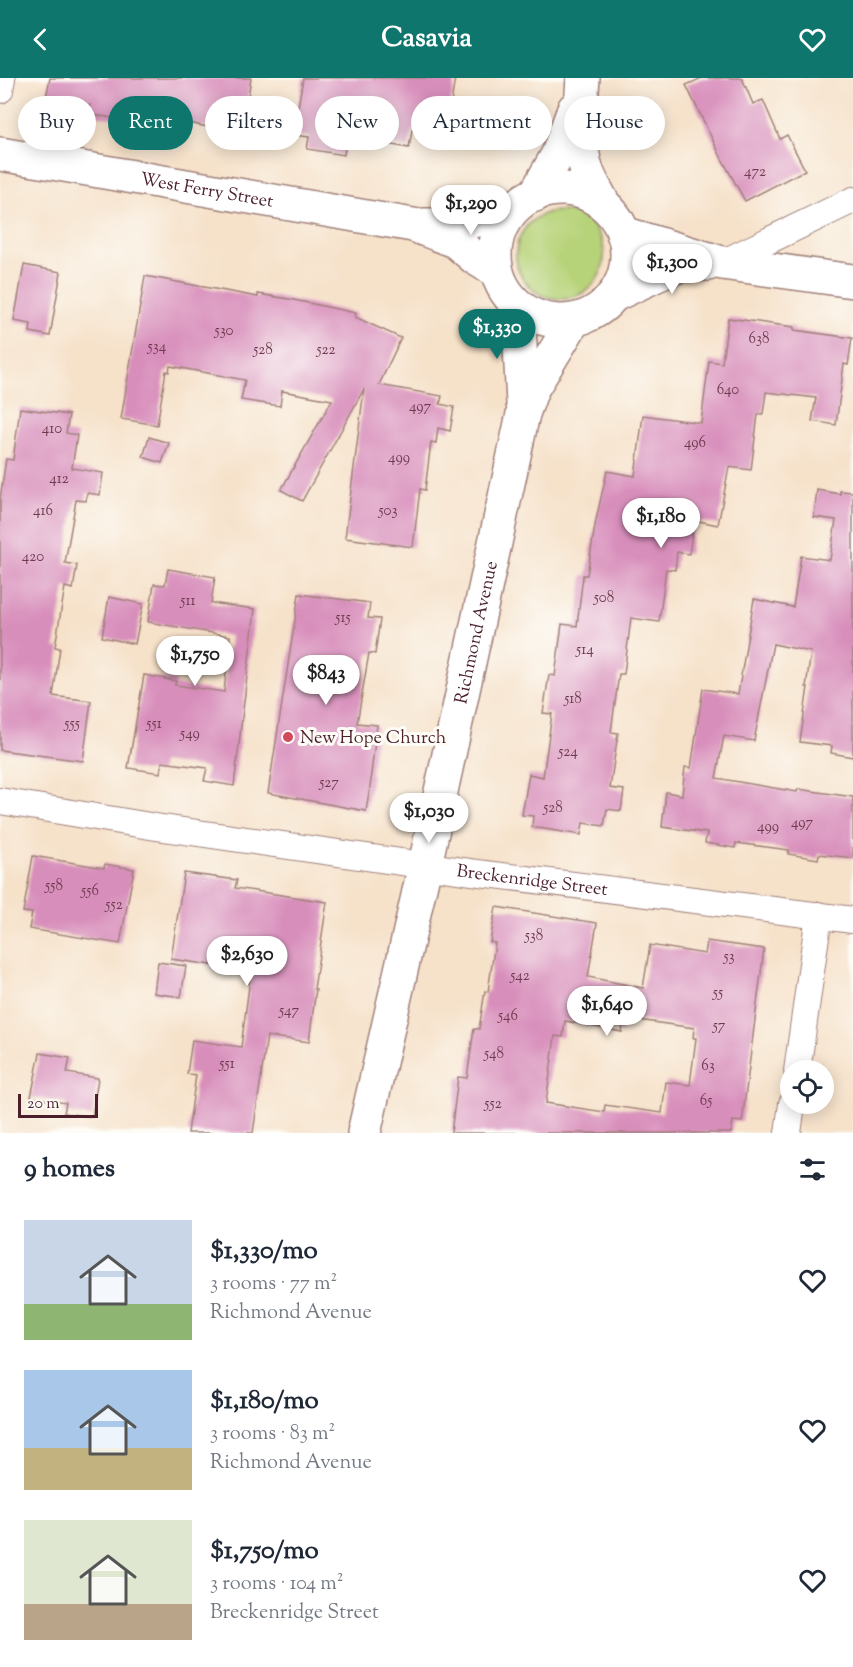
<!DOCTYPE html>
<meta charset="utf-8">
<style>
body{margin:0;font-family:"Sorts Mill Goudy",serif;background:#f6f6f7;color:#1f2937;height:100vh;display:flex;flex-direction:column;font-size:22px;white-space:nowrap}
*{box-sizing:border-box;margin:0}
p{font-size:20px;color:#747a83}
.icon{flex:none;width:33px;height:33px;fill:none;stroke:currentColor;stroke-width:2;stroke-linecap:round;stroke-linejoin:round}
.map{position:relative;height:1055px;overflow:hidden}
.side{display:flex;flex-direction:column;background:#fff;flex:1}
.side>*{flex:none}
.banner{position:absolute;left:18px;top:18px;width:818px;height:54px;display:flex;gap:12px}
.fabs{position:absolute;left:780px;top:982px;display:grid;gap:12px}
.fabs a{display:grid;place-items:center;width:54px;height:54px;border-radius:50%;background:#fff;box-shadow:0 3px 15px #0003;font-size:30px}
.scale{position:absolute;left:18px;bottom:15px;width:80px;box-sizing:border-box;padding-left:6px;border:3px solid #4a1f2b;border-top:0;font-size:16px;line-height:21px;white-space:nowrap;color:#4a1f2b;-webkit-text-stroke:4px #fdfcf7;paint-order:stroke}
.price{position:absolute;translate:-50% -51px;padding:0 14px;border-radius:21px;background:#fff;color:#222;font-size:20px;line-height:39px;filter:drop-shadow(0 2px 3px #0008)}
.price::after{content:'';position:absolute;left:50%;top:36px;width:18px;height:14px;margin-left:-9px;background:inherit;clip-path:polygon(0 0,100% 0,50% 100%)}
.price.selected{background:#0f766e;color:#fff}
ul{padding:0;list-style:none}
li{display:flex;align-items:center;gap:18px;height:150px;padding:0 24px}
li span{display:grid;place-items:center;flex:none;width:168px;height:120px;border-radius:0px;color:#555}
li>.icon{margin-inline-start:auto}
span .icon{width:72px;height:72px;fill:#fffc;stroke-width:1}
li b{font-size:26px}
h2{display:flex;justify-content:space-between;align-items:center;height:72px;padding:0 24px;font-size:26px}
.chip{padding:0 21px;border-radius:27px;background:#fff;box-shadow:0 3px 15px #0003;font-size:21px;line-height:54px}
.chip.selected{background:#0f766e;color:#fff}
header{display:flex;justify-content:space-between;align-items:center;height:78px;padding:0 24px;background:#0f766e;color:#fff;font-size:27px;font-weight:800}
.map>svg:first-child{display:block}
.green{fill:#b7d379;stroke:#807952;stroke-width:1.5}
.building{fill:#d88ebb;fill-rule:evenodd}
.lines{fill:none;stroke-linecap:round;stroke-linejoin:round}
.street-casing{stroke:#a0807a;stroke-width:28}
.secondary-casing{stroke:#a0807a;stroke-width:36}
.street{stroke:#fff;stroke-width:26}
.secondary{stroke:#fff;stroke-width:33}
.poi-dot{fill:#d1495b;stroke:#fdfcf7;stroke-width:2}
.labels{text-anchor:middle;stroke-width:6;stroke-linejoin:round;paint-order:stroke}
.number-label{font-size:15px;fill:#6e3b4f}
.street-label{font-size:18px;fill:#4a1f2b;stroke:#fdfcf7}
.poi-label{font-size:18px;fill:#4a1f2b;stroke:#fdfcf7;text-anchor:start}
</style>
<header><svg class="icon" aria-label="back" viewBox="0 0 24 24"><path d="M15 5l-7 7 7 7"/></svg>Casavia<svg class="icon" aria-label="heart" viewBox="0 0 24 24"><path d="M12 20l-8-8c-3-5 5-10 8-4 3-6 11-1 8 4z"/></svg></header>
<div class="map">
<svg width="853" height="1055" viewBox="0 0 853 1055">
<rect width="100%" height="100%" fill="#fdfcf7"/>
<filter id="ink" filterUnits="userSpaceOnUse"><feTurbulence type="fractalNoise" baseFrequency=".0167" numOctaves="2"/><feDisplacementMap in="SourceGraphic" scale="12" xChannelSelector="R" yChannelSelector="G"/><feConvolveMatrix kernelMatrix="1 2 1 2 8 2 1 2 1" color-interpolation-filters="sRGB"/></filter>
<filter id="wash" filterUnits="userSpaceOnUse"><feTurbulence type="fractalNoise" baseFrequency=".008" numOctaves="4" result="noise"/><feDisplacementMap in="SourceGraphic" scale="24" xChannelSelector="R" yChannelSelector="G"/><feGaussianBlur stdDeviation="1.35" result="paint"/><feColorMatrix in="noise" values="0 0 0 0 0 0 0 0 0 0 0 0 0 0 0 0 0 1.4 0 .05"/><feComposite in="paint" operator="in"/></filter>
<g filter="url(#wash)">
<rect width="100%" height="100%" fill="#f6e1c9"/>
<!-- green -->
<circle class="green" cx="560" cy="177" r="44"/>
<g id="blocks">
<!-- building -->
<g class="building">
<polygon points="50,0 251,0 242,56 164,40 163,48 88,36 90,27 46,20"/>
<polygon points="303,0 455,0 448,44 429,41 426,55 412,52 409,70 361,61 361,67 346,64 344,77 307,71 309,59 293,57"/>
<polygon points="702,0 742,0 753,26 763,22 780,61 787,57 805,92 745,123 721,79 686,7"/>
<polygon points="24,187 61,194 50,258 30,254 31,246 14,243"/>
<polygon points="145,198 258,219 258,216 289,221 356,235 355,239 401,260 379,307 442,318 440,326 454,329 450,353 438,350 436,365 431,364 425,412 420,411 413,469 345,460 364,311 302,423 281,412 332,322 282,313 280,328 241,322 245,302 170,288 169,294 166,293 157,347 121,341"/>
<polygon points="728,240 794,249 794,252 852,260 848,287 844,286 836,347 812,343 816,320 766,314 763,336 758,336 751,392 729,389 718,447 694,442 689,476 677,474 675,492 666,491 659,544 631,540 624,596 619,596 611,654 618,655 610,710 624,712 621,733 607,731 604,748 583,745 581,757 532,749 533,738 522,737 529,696 543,699 552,636 543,635 549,597 555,598 562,546 577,548 583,497 587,497 596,442 607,393 635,398 643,337 701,345 709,283 722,285"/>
<polygon points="20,330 69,337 66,355 77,357 72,390 103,395 100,417 87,415 86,423 76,422 65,485 77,487 73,511 65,509 55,569 60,570 53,618 91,623 83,683 0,672 0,421 6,381 13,382"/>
<polygon points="149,359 169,365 162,385 143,379"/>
<polygon points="817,412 840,416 840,413 853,414 853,679 831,675 832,668 800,664 808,609 806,609 811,574 773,566 754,663 724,658 716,700 797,714 798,711 853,719 853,780 819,776 818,781 788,776 789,772 736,765 735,770 705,765 707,755 662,749 666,714 682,717 685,689 691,690 703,611 738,616 754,521 793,529 801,478 830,482 836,442 814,439"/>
<polygon points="168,491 215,499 211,525 255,531 234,708 204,703 207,690 162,684 160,695 128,690 144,597 176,603 175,607 224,614 230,558 148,544 154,506 165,507"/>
<polygon points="299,516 370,525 368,540 380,541 375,576 369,575 357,645 377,647 371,696 372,696 366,733 268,715"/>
<polygon points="109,519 143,526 135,566 102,559"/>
<polygon points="33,778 104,790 105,786 134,791 120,866 29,851 32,835 23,834"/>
<polygon points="184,795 237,802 235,810 327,824 314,911 316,911 309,964 267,958 253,1055 188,1055 196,997 187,996 192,962 241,969 251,893 171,881"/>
<path d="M496,829L597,845L588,899L643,910L650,867L705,876L707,863L764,871L742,1044L733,1043L731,1055H451L458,999L467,1000L474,951H479L485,913L488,914L495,865L490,864ZM624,940L694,950L693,960H696L690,1007L666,1004L662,1035L605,1027L604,1034L546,1025L555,958L563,959L565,943L622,954Z"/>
<polygon points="158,884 186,888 181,919 154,915"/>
<polygon points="40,975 70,980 67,995 98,1000 92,1039 64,1035 66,1025 31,1019"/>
</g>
</g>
</g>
<g filter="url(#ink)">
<use href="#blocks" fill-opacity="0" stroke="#a0807a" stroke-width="1.5"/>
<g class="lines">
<!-- street casing -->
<g class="street-casing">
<g id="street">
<polyline points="0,12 2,0"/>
<polyline points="722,185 853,122"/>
<path id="s1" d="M0,723L156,749L471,794L853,842"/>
<polyline points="797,993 819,837"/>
<polyline points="788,1055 792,1026"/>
</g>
</g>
<!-- secondary casing -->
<g class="secondary-casing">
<g id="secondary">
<path d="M583,0C581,30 577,64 587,93C591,105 599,116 604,127"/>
<path id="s2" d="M0,76L413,147L455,163L475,180L496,193"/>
<circle cx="561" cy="177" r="66"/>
<polyline points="535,117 558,76 574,31"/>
<polyline points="424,147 444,147 508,138"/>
<polyline points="623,155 722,185 853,203"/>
<polyline points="614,217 667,192 681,187 708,186"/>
<polyline points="518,229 523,326"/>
<path id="s3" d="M364,1055L425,787L523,336L532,311L574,242"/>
</g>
</g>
<!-- street -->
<use href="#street" class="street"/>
<!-- secondary -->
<use href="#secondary" class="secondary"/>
</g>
</g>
<!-- markers -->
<circle class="poi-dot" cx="288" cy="659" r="6"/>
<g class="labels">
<!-- number labels -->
<g class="number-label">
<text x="755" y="98">472</text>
<text x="224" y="257">530</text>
<text x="759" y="265">638</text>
<text x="157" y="273">534</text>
<text x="263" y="276">528</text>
<text x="326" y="276">522</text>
<text x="728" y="316">640</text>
<text x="420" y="333">497</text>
<text x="52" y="355">410</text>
<text x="695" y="369">496</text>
<text x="399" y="384">499</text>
<text x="59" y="405">412</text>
<text x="43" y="437">416</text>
<text x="388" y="437">503</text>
<text x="33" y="483">420</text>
<text x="604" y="524">508</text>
<text x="188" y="527">511</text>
<text x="343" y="544">515</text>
<text x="585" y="576">514</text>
<text x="573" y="625">518</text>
<text x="72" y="650">555</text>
<text x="154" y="650">551</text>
<text x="190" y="660">549</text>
<text x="568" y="678">524</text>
<text x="329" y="709">527</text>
<text x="553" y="734">528</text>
<text x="802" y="749">497</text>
<text x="768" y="753">499</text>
<text x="54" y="812">558</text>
<text x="90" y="817">556</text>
<text x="114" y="831">552</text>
<text x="534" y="862">538</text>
<text x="729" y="883">53</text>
<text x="520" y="902">542</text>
<text x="718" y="919">55</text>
<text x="289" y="937">547</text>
<text x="508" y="942">546</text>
<text x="719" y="952">57</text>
<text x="494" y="980">548</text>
<text x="227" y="990">551</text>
<text x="708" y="992">63</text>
<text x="706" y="1027">65</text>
<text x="493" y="1030">552</text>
</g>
<!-- street labels -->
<g class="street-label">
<text dy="6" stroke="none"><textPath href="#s2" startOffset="210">West Ferry Street</textPath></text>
<text dy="6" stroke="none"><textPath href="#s3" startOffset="513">Richmond Avenue</textPath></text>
<text dy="6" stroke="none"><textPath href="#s1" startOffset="538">Breckenridge Street</textPath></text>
</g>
<!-- poi labels -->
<g class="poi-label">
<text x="300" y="665">New Hope Church</text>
</g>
</g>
</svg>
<div class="fabs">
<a><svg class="icon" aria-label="locate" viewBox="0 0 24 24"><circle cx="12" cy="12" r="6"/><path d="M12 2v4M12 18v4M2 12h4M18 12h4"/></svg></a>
</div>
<div class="scale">20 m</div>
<b class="price" style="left:471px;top:158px">$1,290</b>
<b class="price" style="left:672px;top:217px">$1,300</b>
<b class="price selected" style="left:497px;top:282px">$1,330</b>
<b class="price" style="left:661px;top:471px">$1,180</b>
<b class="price" style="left:195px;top:609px">$1,750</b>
<b class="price" style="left:326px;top:628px">$843</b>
<b class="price" style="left:429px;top:766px">$1,030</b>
<b class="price" style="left:247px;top:909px">$2,630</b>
<b class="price" style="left:607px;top:959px">$1,640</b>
<div class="banner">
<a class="chip">Buy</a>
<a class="chip selected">Rent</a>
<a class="chip">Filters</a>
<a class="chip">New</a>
<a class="chip">Apartment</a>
<a class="chip">House</a>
</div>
</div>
<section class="side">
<h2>9 homes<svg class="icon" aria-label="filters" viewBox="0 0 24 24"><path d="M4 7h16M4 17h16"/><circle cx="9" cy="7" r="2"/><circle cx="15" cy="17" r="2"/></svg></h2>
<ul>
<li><span style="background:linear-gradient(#c9d6e8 70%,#8fb573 0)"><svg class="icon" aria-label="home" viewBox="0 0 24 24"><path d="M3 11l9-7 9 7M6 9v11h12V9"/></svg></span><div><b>$1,330/mo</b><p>3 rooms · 77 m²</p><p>Richmond Avenue</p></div><svg class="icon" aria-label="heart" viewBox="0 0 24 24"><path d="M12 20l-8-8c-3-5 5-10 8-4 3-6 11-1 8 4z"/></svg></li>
<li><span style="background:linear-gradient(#a9c7e8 65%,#c2b280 0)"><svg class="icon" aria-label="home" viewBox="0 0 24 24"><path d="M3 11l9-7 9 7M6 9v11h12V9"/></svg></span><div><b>$1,180/mo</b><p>3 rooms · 83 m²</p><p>Richmond Avenue</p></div><svg class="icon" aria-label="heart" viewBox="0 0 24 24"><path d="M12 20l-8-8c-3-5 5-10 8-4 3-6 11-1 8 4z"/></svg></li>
<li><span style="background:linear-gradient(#dfe7d0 70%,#b9a48a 0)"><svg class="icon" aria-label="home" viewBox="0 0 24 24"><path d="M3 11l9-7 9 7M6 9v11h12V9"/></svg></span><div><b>$1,750/mo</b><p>3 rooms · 104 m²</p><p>Breckenridge Street</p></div><svg class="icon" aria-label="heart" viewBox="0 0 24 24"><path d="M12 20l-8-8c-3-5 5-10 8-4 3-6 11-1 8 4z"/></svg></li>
</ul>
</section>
